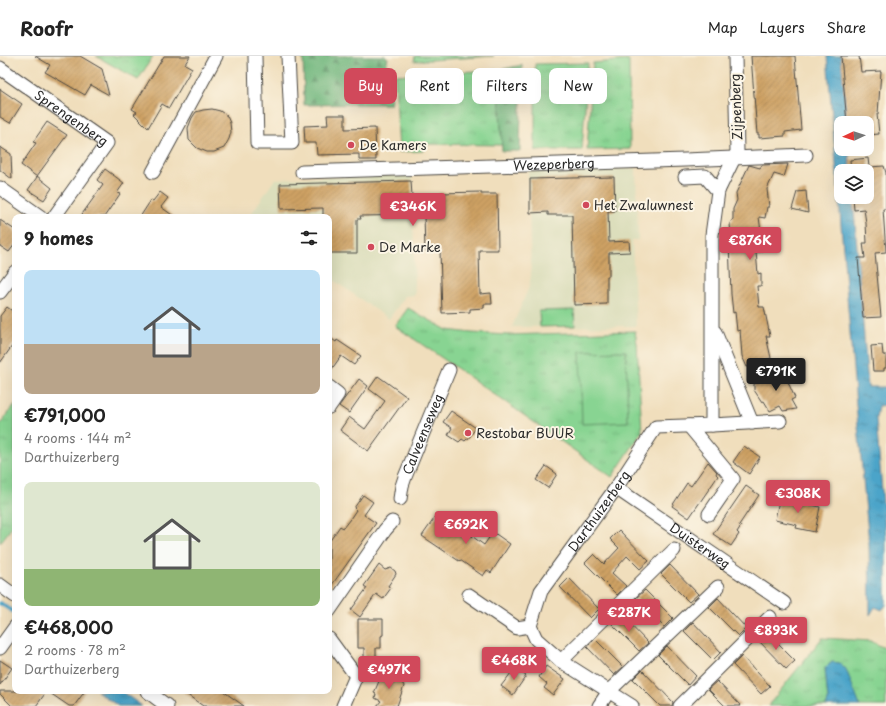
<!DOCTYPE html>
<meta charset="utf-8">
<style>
body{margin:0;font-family:"Playpen Sans",sans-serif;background:#f2f2f2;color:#222;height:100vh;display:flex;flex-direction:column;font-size:15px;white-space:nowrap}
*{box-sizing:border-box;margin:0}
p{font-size:13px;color:#767676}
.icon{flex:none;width:22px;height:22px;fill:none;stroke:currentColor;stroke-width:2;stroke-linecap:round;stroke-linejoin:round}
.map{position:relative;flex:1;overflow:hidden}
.drawer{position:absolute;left:12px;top:158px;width:320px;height:480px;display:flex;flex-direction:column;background:#fff;border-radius:8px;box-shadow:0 4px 16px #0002}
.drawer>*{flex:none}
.hud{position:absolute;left:344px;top:12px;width:380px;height:36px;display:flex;gap:8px}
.needle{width:26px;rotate:266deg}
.controls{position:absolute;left:834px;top:60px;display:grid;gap:8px}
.controls a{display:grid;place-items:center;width:40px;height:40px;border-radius:8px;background:#fff;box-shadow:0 4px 16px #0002;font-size:20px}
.price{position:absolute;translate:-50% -34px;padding:0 9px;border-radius:4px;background:#d1495b;color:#fff;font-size:13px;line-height:26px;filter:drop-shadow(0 1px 2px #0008)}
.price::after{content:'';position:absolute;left:50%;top:24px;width:12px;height:9px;margin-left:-6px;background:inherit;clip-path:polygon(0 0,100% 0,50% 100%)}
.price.selected{background:#222;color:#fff}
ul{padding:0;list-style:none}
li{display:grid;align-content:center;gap:8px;height:212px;padding:0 12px}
li span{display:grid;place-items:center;height:124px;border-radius:8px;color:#555}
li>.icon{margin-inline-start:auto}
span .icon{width:72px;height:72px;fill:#fffc;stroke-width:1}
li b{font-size:17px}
h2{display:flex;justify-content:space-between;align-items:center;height:48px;padding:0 12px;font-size:17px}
.pill{padding:0 14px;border-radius:8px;background:#fff;box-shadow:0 4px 16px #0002;font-size:14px;line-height:36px}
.pill.selected{background:#d1495b;color:#fff}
header{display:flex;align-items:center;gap:24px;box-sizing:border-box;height:56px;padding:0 20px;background:#fff;border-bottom:1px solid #e0e0e0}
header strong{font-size:19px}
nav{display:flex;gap:22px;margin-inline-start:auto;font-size:14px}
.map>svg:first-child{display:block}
.built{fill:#dcdebc}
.grass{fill:url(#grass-tufts);stroke:#5a805e}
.forest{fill:url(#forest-firs);stroke:#4c7054}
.garden{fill:#88d492;stroke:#5a805e}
.water{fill:url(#water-ripples);stroke:#3b687a}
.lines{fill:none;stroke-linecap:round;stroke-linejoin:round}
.stream{stroke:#4ba4c9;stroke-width:4}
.building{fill:url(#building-hatch)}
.minor-casing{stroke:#494641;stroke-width:15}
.minor{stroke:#fff;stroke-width:13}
.poi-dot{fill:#d1495b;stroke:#fcf5e5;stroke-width:1.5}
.labels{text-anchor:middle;stroke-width:4;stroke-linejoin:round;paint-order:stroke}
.street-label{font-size:13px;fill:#2b2b2b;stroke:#fcf5e5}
.poi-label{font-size:13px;fill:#2b2b2b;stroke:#fcf5e5;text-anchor:start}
</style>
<header>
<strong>Roofr</strong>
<nav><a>Map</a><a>Layers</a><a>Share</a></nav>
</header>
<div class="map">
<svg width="886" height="650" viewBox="0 0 886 650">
<defs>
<pattern id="grass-tufts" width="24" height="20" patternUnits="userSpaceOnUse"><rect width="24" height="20" fill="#88d492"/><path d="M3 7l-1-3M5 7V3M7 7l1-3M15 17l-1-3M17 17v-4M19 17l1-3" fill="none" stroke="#76b67e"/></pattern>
<pattern id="forest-firs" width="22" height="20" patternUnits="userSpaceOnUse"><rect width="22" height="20" fill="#6eb67c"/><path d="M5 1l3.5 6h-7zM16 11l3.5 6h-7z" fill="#5b9466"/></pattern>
<pattern id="water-ripples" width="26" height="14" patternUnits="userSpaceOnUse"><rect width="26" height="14" fill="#4ba4c9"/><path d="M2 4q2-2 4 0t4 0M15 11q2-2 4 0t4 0" fill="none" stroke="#3f86a3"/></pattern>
<pattern id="building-hatch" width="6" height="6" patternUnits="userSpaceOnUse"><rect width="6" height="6" fill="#cea163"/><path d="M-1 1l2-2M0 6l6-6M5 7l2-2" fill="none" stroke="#a78352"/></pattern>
</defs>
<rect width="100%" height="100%" fill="#fcf5e5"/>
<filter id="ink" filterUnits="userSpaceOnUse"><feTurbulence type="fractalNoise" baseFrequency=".025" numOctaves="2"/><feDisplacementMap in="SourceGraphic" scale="8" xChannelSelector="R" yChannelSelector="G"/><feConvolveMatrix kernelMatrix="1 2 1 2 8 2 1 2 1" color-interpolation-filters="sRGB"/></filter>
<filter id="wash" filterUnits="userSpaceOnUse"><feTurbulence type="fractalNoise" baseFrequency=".012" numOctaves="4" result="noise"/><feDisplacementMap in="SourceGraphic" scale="16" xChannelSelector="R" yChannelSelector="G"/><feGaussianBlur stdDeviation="0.9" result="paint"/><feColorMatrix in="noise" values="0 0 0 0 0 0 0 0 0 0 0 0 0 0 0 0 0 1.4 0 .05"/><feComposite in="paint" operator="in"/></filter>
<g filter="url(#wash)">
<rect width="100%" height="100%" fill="#f0debc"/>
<!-- built -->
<g class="built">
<polygon points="636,112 638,184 632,184 636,270 512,271 529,231 531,219 528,115"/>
<polygon points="412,118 415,239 405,240 389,263 329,221 329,161 249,161 275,123"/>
</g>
<!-- grass -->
<g class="grass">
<polygon points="96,0 153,0 138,24"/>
<polygon points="415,0 494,0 414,5"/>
<polygon points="629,4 630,93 587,94 593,7"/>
<polygon points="588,7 582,94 535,94 535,8"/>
<polygon points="498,14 502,89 424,88 423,95 399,96 395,19"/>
<polygon points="408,252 447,274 472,277 507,279 635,275 637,288 642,376 612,421 461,315 395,270"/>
<polygon points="15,348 15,467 0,487 0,369"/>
<polygon points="822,582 871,585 886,593 886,650 860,650 840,607 832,606 825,612 828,645 826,650 768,650"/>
</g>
<!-- forest -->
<g class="forest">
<polygon points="303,0 385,0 388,2 385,14 389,19 391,48 304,49"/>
<polygon points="522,9 520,95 502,95 498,14"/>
</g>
<!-- garden -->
<g class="garden">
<polygon points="574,254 575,270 540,271 539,255"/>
<polygon points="626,295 628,366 582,368 580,296"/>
</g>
<!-- water -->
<g class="water">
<polygon points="827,0 841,0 847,67 841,67 841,93 849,93 850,115 841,115 841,141 853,141 868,331 886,331 886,349 878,350 876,363 886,481 886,549 882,554 875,551 870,559 869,487 856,349"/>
<polygon points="832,606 840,607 846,613 860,650 826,650 828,645 825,612"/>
<polygon points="97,635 121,635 142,650 118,650"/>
</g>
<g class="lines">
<!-- stream -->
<polyline class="stream" points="0,547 12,555"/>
</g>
<g id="blocks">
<!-- building -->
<g class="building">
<polygon points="35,0 80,0 102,13 109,39 91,29 85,39 45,16 50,9"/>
<polygon points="164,0 190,0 185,8 192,12 169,52 162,48 148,72 134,58 137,56 132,53"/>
<polygon points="751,0 795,0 801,74 785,76 785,80 759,82 759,78 757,78"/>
<polygon points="841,0 859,0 861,16 881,15 878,58 877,58 879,78 868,79 868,67 847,67"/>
<polygon points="0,33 22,48 10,67 0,61"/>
<polygon points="212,53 220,55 227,60 230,67 231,76 229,83 224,92 214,96 207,96 197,92 189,84 188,72 192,62 196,56 203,54"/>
<polygon points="327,59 345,59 345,73 375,72 376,104 359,104 359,98 317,99 316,87 305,87 304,70 328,69"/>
<polygon points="47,66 67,79 37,120 52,132 44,144 28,134 37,121 21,109 36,87 33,86"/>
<polygon points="0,91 11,98 12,123 0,114"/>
<polygon points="868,102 869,111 884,110 886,117 886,153 883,153 886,196 875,197 881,261 863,262 858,202 865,202 863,187 867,187 866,167 864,153 854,154 853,141 867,141 867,115 851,115 850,104"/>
<polygon points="788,108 784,121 774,118 767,133 769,151 767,151 765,162 759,161 762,183 761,196 756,196 758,218 761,217 761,230 757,230 759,251 764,251 770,280 766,280 771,302 747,311 742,300 740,274 737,275 735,256 733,257 731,238 729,186 731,181 730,167 733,163 733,153 737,144 736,137 749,109 760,112 762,109"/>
<polygon points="105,113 124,127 117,137 120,138 104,161 80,161 103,129 97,124"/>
<polygon points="614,121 615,155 608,155 609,186 629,185 630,196 609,197 609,220 607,220 607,248 574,249 572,159 548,159 548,156 530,157 530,123"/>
<polygon points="411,125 412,140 439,139 439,137 481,136 481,138 497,138 498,194 479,194 480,238 491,237 492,248 484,248 484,252 470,253 470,256 442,257 440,195 425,195 424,159 360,160 361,163 357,163 357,197 329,197 329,161 323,161 323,152 281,153 280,128"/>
<polygon points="806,135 808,157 792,153 797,136"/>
<polygon points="160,136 168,142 161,151 175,161 140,161 151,144 153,145"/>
<polygon points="0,164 15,174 15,188 9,196 0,190"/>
<polygon points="7,251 15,257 15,286 0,307 0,260"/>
<polygon points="329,281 336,286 337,284 361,300 354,309 341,300 329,317"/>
<polygon points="882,289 883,299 886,299 886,312 884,312 884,315 873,315 871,290"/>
<polygon points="783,315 795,342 791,344 796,353 783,355 780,350 770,355 764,345 762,346 754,334 754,328"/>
<polygon points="378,320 407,341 368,395 340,374 349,361 365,373 385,345 369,333"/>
<polygon points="359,323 368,330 349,357 339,350"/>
<polygon points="451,355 476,372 468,383 467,383 465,385 462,383 459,386 448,379 452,372 443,366"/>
<polygon points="744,390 760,401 749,418 733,406"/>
<polygon points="708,406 717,416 716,418 718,420 689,462 672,450 687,427 691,430"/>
<polygon points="546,410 557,418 548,432 536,424"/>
<polygon points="746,430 759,439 739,469 741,470 737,476 739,478 731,490 713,478"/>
<polygon points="363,439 373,446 364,459 376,467 329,533 329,486 340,470 343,472 350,463 356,454 354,452"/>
<polygon points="780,439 794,442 793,445 820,451 815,476 796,472 797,469 775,464"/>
<polygon points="436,460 446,467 450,461 467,472 465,475 484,489 493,476 510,488 491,517 487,514 483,520 460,504 459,505 422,480"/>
<polygon points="619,474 649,505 640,513 627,500 612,517 626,530 617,539 585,507 594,498 604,508 619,492 610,483"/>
<polygon points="379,509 385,514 391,512 395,515 396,518 388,530 391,532 383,543 376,538 360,561 351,554 367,532 364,530"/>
<polygon points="670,509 698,538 689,546 661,518"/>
<polygon points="569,522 598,552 606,544 609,547 600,555 598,554 590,562 560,531"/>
<polygon points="645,534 673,562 664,571 636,542"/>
<polygon points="718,542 746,572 738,580 709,551"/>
<polygon points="620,558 648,587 639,595 611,567"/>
<polygon points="358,563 383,563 383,579 381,580 381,592 376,592 376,611 364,611 364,592 358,592"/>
<polygon points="693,566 721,596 713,604 684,575"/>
<polygon points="766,576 795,605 786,613 758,584"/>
<polygon points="595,583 623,611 614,619 587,591"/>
<polygon points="667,590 696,620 688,629 658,599"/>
<polygon points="742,600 770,630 761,638 733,609"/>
<polygon points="0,604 12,612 0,629"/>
<polygon points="546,610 565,623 553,639 544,632 547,628 539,621"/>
<polygon points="515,612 526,620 513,639 501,630"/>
<polygon points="642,614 673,646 672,650 660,650 633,623"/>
<polygon points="389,616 397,618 404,630 397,650 377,650 381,645 375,642 376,638 374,637 382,618"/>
<polygon points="717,625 741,650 725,650 708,633"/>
<polygon points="0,635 85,635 74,650 69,650 47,635 36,650 12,650 0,638"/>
<polygon points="182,635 223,635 244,650 203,650"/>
</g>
</g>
</g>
<g filter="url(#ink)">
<use href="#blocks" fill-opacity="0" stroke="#494641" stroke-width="1"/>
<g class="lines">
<!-- minor casing -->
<g class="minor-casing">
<g id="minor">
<polyline points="255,0 257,87 292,87 288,0"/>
<path id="s1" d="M0,12L107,87L54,161"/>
<polyline points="153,116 216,0"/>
<path id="s2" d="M302,116L685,104L806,99"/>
<polyline points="0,132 41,161"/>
<polyline points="718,135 737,96 735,0"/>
<polyline points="0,236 15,216"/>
<polyline points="715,276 752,367"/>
<polyline points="329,331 338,338 329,351"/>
<polyline points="712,369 780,365"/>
<polyline points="689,370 733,423 709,458"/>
<path id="s3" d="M616,432L784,547"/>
<path id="s4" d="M400,443L402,430L405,421L449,314"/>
<polyline points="0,529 15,540"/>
<polyline points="469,539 517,572 530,570"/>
<polyline points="329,555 385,474 392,466"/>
<polyline points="329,583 356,620 343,650"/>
<polyline points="0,592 15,571"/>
<polyline points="561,605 674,494"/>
<polyline points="147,635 167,650"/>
<polyline points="599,650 609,635 718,531"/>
<path id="s5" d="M632,650L561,605L536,583L530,570L541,535L616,432L656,371L712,369V179L718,135L705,120L685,121"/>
<polyline points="680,650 770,561"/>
</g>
</g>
<!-- minor -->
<use href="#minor" class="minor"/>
</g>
</g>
<!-- markers -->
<g class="poi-dot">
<circle cx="351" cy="89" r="4"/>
<circle cx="586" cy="149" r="4"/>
<circle cx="371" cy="191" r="4"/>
<circle cx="468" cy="377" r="4"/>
</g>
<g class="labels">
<!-- street labels -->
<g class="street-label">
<text transform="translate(736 51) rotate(-92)" y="5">Zijpenberg</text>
<text dy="5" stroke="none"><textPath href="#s1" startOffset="87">Sprengenberg</textPath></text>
<text dy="5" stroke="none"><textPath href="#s2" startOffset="252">Wezeperberg</textPath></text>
<text dy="5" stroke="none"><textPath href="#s4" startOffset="69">Calveenseweg</textPath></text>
<text dy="5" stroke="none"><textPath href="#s5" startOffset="267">Darthuizerberg</textPath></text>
<text dy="5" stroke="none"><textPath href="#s3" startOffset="102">Duisterweg</textPath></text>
</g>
<!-- poi labels -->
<g class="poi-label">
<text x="359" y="94">De Kamers</text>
<text x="594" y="154">Het Zwaluwnest</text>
<text x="379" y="196">De Marke</text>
<text x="476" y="382">Restobar BUUR</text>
</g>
</g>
</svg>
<div class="controls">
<a><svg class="needle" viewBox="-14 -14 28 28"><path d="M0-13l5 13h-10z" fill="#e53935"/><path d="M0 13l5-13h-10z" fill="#767676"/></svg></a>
<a><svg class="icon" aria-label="layers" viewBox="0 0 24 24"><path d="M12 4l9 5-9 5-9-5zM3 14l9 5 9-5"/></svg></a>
</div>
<b class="price" style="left:413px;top:171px">€346K</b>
<b class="price" style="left:750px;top:205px">€876K</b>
<b class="price selected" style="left:776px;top:336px">€791K</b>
<b class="price" style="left:798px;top:458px">€308K</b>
<b class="price" style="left:466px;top:489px">€692K</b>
<b class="price" style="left:629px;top:577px">€287K</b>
<b class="price" style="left:776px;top:595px">€893K</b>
<b class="price" style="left:514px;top:625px">€468K</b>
<b class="price" style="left:389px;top:634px">€497K</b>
<div class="hud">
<a class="pill selected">Buy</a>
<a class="pill">Rent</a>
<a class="pill">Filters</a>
<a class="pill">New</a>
</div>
<section class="drawer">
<h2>9 homes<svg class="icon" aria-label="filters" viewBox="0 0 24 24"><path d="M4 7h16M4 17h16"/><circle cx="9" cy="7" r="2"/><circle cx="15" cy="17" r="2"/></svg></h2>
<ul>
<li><span style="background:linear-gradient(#bfe0f5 60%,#b9a48a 0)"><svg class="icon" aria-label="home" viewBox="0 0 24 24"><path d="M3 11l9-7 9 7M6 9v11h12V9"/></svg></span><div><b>€791,000</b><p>4 rooms · 144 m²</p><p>Darthuizerberg</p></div></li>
<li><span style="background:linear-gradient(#dfe7d0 70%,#8fb573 0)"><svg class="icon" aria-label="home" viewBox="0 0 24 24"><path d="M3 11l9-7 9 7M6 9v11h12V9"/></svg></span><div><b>€468,000</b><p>2 rooms · 78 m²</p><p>Darthuizerberg</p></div></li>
</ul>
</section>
</div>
